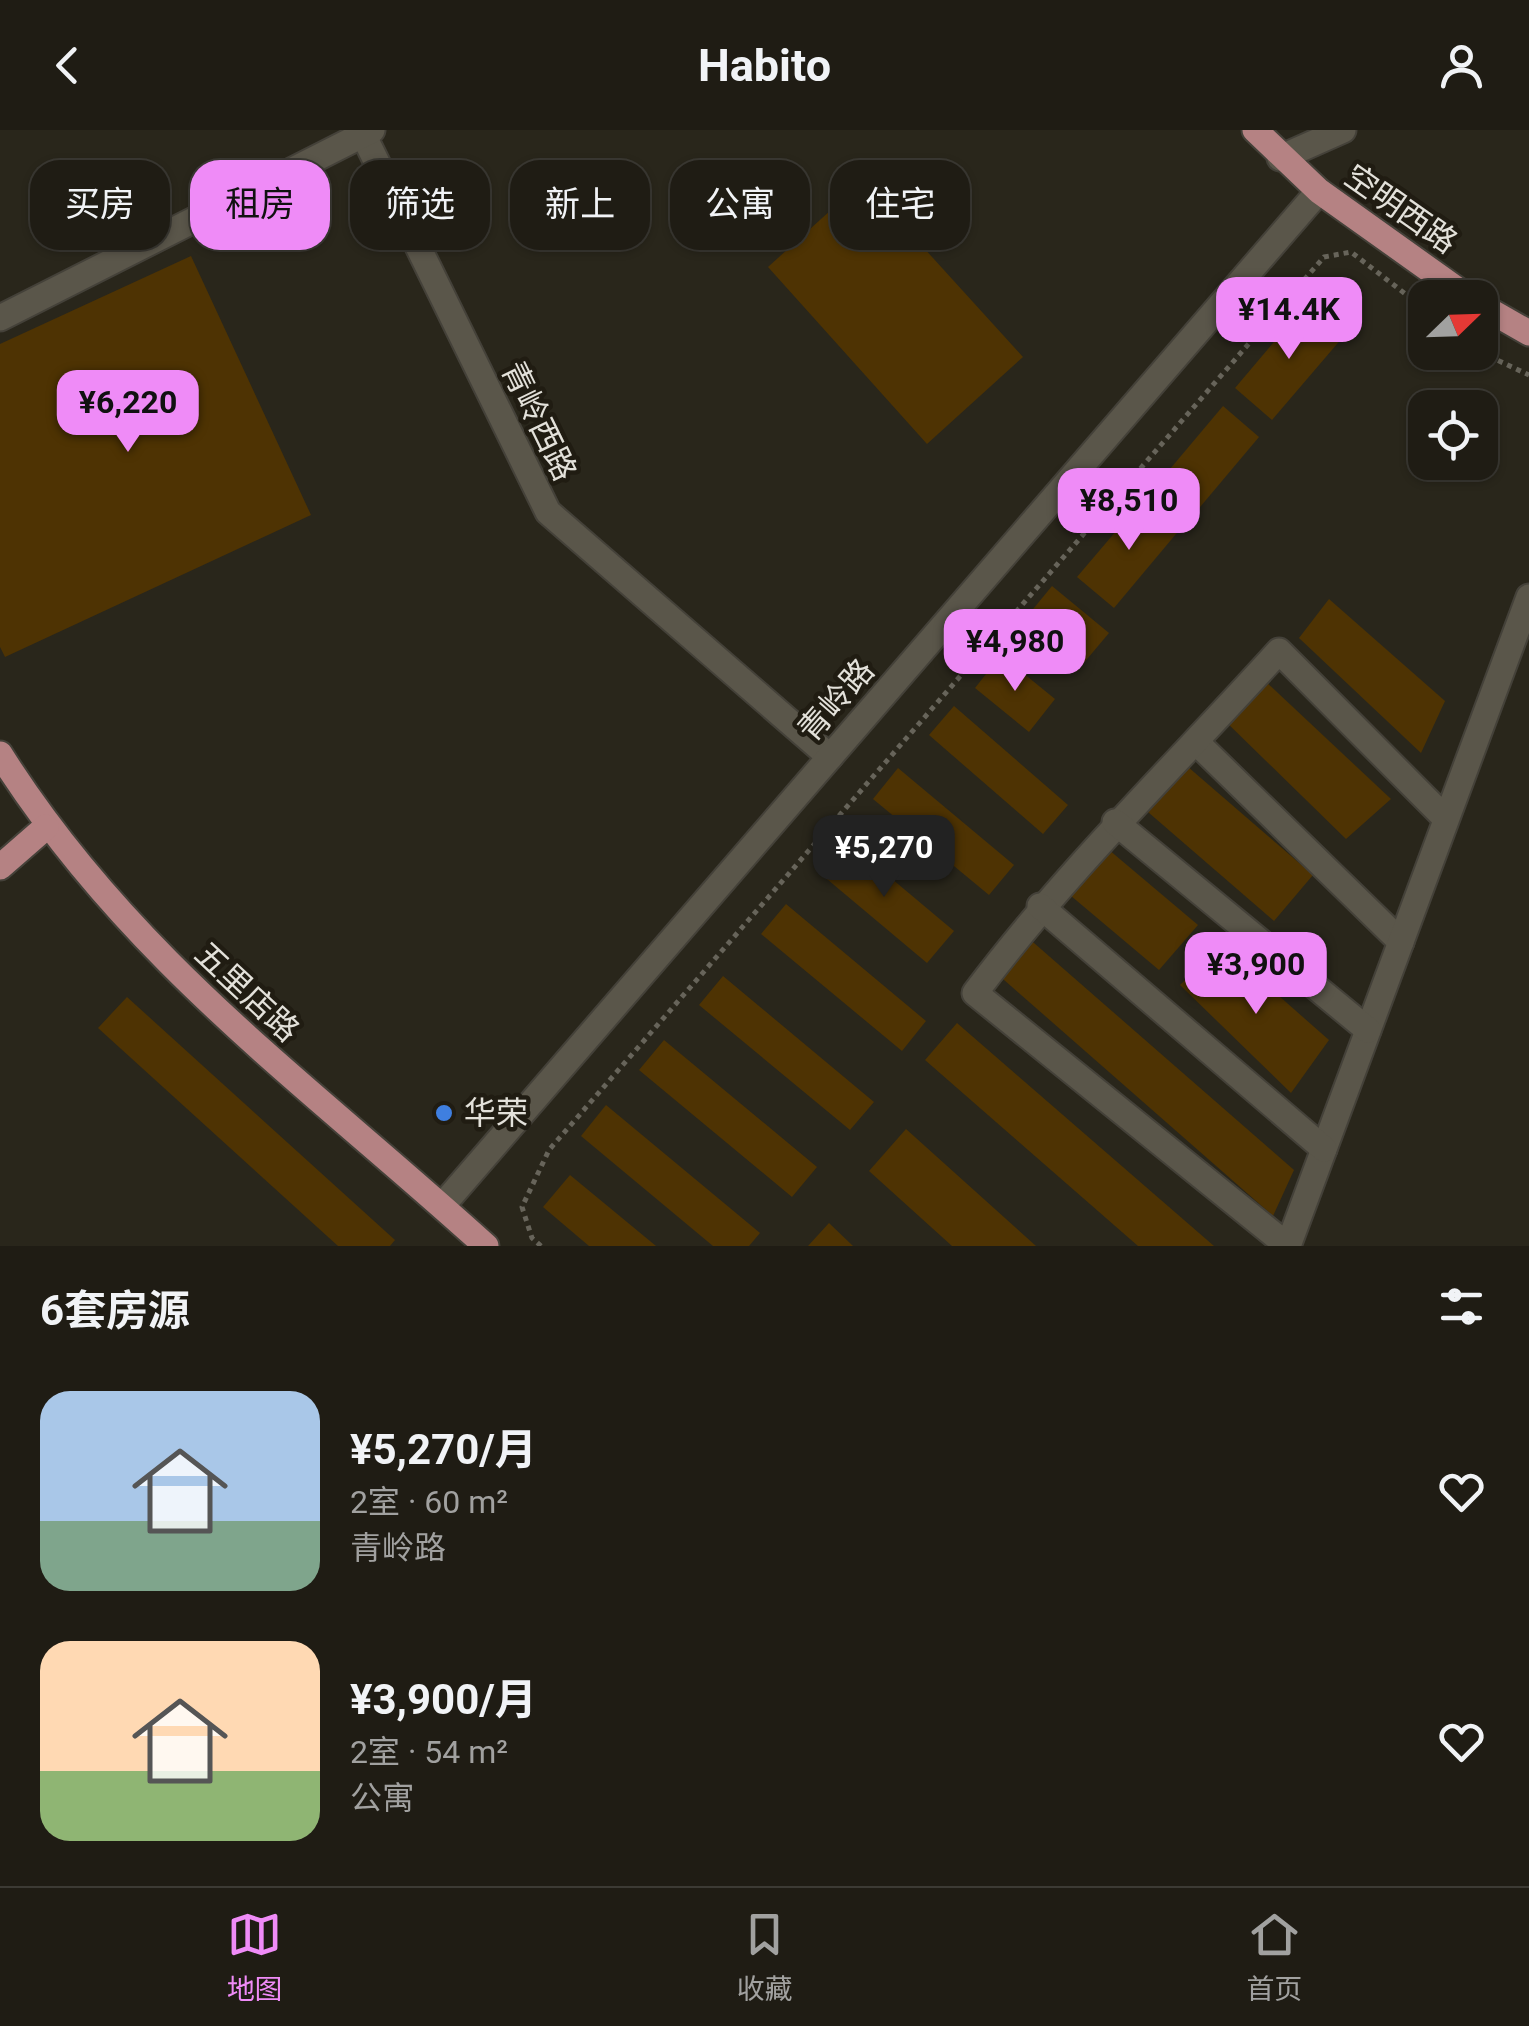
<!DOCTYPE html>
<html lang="zh">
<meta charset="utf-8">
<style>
body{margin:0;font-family:Roboto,"Noto Sans SC",sans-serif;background:#2c2922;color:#f1f3f6;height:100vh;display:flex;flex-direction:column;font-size:38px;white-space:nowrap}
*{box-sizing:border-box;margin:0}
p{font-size:32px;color:#a1a1a0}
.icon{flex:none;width:55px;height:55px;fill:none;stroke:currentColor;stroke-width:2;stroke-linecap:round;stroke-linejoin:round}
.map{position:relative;height:1116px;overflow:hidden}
.side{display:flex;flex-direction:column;background:#1f1c14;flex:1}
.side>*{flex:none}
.guide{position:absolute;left:30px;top:30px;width:1000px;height:90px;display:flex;gap:20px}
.needle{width:65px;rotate:67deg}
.tools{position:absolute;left:1408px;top:150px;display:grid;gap:20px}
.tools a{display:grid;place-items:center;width:90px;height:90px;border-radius:20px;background:#1f1c14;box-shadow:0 2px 8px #0004,0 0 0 2px #3c3a34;font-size:50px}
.price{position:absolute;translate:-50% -85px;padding:0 22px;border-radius:20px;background:#ef8bf7;color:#111;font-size:32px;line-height:65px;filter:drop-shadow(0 2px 5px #0008)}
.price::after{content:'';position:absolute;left:50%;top:60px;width:30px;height:22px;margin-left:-15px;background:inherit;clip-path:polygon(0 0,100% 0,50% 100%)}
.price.selected{background:#222;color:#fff}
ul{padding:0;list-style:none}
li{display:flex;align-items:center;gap:30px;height:250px;padding:0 40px}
li span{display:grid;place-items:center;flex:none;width:280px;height:200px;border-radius:30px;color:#555}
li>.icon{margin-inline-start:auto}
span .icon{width:120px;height:120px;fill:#fffc;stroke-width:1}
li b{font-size:42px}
h2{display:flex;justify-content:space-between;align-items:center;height:120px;padding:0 40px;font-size:42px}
.pill{padding:0 35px;border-radius:30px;background:#1f1c14;box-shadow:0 2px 8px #0004,0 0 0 2px #3c3a34;font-size:35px;line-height:90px}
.pill.selected{background:#ef8bf7;color:#111}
header{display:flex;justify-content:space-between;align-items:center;height:130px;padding:0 40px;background:#1f1c14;font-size:45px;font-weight:700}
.tab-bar{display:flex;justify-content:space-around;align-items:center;height:140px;border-top:2px solid #3c3a34;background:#1f1c14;font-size:28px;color:#a1a1a0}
.tab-bar a{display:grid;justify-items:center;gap:5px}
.tab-bar .selected{color:#ef8bf7}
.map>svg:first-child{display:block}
.building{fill:#4e3303}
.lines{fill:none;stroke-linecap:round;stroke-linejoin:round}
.minor-casing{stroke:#444139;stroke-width:29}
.major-casing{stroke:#444139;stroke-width:29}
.path{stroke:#67645a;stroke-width:5;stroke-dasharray:5 5;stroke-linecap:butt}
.minor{stroke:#5a564a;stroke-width:25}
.major{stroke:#b58283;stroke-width:25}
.shop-dot{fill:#3f7fe0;stroke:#201c12;stroke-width:4}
.labels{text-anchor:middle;stroke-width:9;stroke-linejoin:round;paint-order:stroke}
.street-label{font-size:32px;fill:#e3e1da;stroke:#201c12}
.poi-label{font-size:32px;fill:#e3e1da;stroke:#201c12;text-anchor:start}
</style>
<header><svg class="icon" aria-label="back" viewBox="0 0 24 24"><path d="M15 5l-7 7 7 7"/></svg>Habito<svg class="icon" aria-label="person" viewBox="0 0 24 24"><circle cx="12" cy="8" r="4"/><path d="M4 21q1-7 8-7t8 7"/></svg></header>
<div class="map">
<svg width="1529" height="1116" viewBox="0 0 1529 1116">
<rect width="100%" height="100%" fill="#29261b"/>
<!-- building -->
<g class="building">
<polygon points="863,51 1023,227 927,314 768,137"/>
<polygon points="191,126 311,385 5,527 0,517 0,214"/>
<polygon points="1305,175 1343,207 1272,290 1235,258"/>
<polygon points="1223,276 1259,307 1190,389 1154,358"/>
<polygon points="1145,367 1181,398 1114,478 1077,447"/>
<polygon points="1052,456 1109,503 1077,541 1020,495"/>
<polygon points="1329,469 1445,571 1421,623 1299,508"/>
<polygon points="1001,525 1055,569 1029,602 975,558"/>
<polygon points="1262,548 1391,669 1346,709 1222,588"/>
<polygon points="954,576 1068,675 1043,704 929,605"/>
<polygon points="1180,630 1313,745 1274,791 1141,676"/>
<polygon points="898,638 1014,735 989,765 873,669"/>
<polygon points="842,707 954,801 927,833 815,739"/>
<polygon points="1102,714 1198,795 1159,840 1064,760"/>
<polygon points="786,774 926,891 902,921 761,804"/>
<polygon points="1026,806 1294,1040 1273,1086 995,842"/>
<polygon points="1221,815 1329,910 1291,963 1180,855"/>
<polygon points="723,846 874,972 850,1000 699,875"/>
<polygon points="127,867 395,1110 390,1116 338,1116 98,898"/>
<polygon points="957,893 1214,1116 1138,1116 925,930"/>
<polygon points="664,910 817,1037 792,1067 639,940"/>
<polygon points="606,975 760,1103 749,1116 713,1116 581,1006"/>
<polygon points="906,999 1036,1116 952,1116 869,1041"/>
<polygon points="570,1045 656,1116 589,1116 543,1077"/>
<polygon points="829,1093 853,1116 808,1116"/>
</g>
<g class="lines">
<!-- minor casing -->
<g class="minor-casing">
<g id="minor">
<polyline points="361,0 548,382 830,627"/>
<polyline points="1280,28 1343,0"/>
<polyline points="0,188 372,0"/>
<polyline points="1196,612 1401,812"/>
<path d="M1446,689L1279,521C1175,636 1069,738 975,863L1288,1116L1529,467"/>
<polyline points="1115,692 1368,900"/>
<polyline points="1040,776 1324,1019"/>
<polyline points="442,1076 1319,61"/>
</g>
</g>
<!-- major casing -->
<g class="major-casing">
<g id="major">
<polyline points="1255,0 1319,61 1469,168"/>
<polyline points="1480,175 1529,203"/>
<path d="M0,624C130,830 309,955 486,1116"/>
<polyline points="0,737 46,697"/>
</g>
</g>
<!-- path -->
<g class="path">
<polyline points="1480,222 1529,245"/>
<polyline points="541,1116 532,1108 522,1077 549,1020 1324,127 1351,122 1425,179"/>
</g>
<!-- minor -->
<use href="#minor" class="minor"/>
<!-- major -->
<use href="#major" class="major"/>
</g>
<!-- markers -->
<circle class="shop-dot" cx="444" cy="983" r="10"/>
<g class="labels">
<!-- street labels -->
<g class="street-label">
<text transform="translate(1401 79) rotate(35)" y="11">空明西路</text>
<text transform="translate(539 291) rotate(64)" y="11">青岭西路</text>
<text transform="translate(836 570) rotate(-49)" y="11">青岭路</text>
<text transform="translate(247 862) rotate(43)" y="11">五里店路</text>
</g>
<!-- poi labels -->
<g class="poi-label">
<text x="464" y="994">华荣</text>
</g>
</g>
</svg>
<div class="tools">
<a><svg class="needle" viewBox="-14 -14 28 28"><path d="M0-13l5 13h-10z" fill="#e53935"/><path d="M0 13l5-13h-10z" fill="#a1a1a0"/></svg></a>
<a><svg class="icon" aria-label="locate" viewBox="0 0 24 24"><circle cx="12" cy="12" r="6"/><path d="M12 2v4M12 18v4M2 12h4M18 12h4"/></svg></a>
</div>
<b class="price" style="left:1289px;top:232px">¥14.4K</b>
<b class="price" style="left:128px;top:325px">¥6,220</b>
<b class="price" style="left:1129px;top:423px">¥8,510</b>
<b class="price" style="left:1015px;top:564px">¥4,980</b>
<b class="price selected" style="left:884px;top:770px">¥5,270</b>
<b class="price" style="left:1256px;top:887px">¥3,900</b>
<div class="guide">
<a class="pill">买房</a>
<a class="pill selected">租房</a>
<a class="pill">筛选</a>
<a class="pill">新上</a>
<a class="pill">公寓</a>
<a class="pill">住宅</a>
</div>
</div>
<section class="side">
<h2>6套房源<svg class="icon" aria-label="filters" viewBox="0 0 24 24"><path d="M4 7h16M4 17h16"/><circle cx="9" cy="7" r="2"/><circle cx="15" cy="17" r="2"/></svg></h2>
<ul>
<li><span style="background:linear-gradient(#a9c7e8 65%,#7fa58c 0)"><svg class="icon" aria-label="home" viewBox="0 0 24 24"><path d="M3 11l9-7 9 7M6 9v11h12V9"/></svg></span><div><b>¥5,270/月</b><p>2室 · 60 m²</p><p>青岭路</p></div><svg class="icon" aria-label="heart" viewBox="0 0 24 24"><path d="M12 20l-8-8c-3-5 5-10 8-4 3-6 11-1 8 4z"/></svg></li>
<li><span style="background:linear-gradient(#ffd9b3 65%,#8fb573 0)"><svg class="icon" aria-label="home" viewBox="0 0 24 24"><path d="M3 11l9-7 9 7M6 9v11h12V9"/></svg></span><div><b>¥3,900/月</b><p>2室 · 54 m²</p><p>公寓</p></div><svg class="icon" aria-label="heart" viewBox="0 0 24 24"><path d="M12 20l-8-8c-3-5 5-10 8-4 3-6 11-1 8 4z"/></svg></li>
</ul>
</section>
<nav class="tab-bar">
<a class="selected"><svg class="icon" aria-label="map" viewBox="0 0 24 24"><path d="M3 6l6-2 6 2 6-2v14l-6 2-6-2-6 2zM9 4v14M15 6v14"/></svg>地图</a>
<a><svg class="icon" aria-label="saved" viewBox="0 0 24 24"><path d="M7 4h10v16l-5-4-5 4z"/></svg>收藏</a>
<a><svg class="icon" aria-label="home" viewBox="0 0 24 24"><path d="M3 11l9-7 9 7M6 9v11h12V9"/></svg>首页</a>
</nav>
